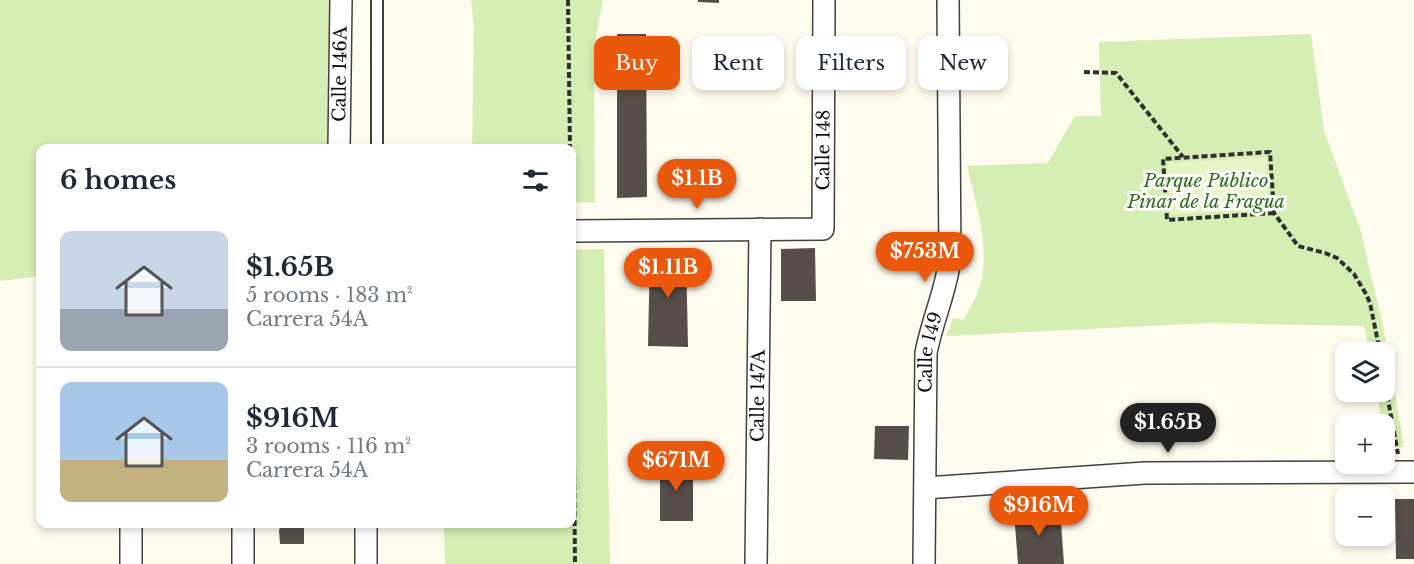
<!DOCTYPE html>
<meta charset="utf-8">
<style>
body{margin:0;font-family:"Libre Baskerville",serif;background:#f2f2f3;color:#1f2937;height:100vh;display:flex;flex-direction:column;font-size:22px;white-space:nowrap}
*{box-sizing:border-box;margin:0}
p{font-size:20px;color:#747a83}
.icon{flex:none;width:33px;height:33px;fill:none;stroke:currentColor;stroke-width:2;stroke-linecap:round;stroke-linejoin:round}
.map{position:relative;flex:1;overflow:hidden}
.side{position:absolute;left:36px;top:144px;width:540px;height:384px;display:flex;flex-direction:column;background:#fff;border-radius:12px;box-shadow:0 3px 9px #0003}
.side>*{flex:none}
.top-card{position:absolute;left:594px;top:36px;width:570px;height:54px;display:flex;gap:12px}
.controls{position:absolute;left:1335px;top:342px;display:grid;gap:12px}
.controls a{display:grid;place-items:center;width:60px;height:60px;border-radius:12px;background:#fff;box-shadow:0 3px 9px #0003;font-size:30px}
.price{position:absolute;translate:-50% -51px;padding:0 14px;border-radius:21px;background:#ea580c;color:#fff;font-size:20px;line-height:39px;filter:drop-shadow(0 2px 3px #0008)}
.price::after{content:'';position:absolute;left:50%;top:36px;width:18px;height:14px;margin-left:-9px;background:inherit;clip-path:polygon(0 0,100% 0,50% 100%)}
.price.selected{background:#222;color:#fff}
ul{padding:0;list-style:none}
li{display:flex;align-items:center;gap:18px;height:150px;padding:0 24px}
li+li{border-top:2px solid #e0e1e3}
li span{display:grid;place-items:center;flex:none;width:168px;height:120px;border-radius:12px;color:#555}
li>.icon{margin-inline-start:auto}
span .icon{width:72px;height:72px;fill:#fffc;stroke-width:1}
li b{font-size:26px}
h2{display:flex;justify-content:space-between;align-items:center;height:72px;padding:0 24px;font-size:26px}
.tag{padding:0 21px;border-radius:12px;background:#fff;box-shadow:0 3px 9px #0003;font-size:21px;line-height:54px}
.tag.selected{background:#ea580c;color:#fff}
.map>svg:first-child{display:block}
.green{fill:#d5eeb3}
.pitch{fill:#e7f4c6}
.building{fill:#574e49}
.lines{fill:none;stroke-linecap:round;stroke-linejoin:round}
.service-casing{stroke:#414141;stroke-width:14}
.minor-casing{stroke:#414141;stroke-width:24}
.path{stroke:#303030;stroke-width:4;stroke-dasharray:6 3;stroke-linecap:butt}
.service{stroke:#fff;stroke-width:10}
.minor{stroke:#fff;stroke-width:21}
.labels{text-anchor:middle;stroke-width:6;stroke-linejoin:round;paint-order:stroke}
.street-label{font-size:18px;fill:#0e0e0e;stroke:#fff}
.park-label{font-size:18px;font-style:italic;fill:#2d6c17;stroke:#fff}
</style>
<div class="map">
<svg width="1414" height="564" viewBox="0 0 1414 564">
<rect width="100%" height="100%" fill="#fffbee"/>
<!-- green -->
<g class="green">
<polygon points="0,0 330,0 328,148 40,148 40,276 0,281"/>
<polygon points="471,0 603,0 594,47 595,203 572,202 572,148 472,148 474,27"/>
<path d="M1311,34L1324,131L1361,232L1383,326L1404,447H1386L1384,424H1382L1377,392H1384V352H1370L1364,326L1209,323L946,336L953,318L963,320C972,306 981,289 983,273C987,237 975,200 967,166L1048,163L1075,116H1101L1099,42Z"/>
<polygon points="604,249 610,564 445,564 444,524 572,524 572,250"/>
</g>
<!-- pitch -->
<polygon class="pitch" points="1266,157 1269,209 1171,215 1168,163"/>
<!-- building -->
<g class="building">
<polygon points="698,0 719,0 719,3 698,2"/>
<polygon points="617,34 646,34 647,197 617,198"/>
<polygon points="815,248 816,301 781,301 781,249"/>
<polygon points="650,250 686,251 688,347 648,346"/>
<polygon points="875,426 909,426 908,460 874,459"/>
<rect x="660" y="463" width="33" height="58"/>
<polygon points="1395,499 1414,499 1414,559 1396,559"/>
<polygon points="1060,509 1064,564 1018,564 1014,512"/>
<polygon points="282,524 304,524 304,544 280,544 279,530"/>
</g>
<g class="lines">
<!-- service casing -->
<g class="service-casing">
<polyline id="service" points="377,148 377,0"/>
</g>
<!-- minor casing -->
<g class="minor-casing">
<g id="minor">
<path id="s1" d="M339,148L341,0"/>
<path id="s2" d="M572,231L823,229L824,0"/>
<polyline points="925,488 1145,473 1414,472"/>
<polyline points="366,524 366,564"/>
<polyline points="131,564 131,524"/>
<polyline points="243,564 243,524"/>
<path id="s3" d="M756,564L760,229"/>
<path id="s4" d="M924,564L926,353C932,321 946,291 950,259L948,0"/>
</g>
</g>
<!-- path -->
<g class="path">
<polyline points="568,0 570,148"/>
<polyline points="1084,72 1116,73 1183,157"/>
<polyline points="1274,213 1167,220 1163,159 1270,152 1274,213 1298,246 1325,253 1337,258 1354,274 1366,294 1370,303 1380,352"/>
<polyline points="572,250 575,564"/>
<polyline points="1384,378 1398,454"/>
</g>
<!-- service -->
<use href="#service" class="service"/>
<!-- minor -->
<use href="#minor" class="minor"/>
</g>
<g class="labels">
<!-- street labels -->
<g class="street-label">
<text dy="6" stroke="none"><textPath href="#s1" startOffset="74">Calle 146A</textPath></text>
<text dy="6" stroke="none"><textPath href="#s2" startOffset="330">Calle 148</textPath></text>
<text dy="6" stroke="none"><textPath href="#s4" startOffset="212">Calle 149</textPath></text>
<text dy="6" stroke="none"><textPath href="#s3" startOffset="168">Calle 147A</textPath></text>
</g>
<!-- park labels -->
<g class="park-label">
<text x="1206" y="187">Parque Público<tspan x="1206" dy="21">Pinar de la Fragua</tspan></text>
</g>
</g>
</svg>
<div class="controls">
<a><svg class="icon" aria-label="layers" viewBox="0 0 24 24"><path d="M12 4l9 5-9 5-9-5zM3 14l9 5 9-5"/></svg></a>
<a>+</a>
<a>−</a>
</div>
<b class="price" style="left:697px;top:210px">$1.1B</b>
<b class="price" style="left:925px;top:283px">$753M</b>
<b class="price" style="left:668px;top:299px">$1.11B</b>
<b class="price selected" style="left:1168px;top:454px">$1.65B</b>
<b class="price" style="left:676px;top:492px">$671M</b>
<b class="price" style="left:1039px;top:537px">$916M</b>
<div class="top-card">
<a class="tag selected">Buy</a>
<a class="tag">Rent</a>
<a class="tag">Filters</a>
<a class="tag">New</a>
</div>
<section class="side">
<h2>6 homes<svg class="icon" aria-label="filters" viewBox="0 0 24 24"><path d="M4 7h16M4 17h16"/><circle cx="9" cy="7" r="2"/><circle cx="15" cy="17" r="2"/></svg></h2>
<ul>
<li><span style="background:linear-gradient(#c9d6e8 65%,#9aa5b1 0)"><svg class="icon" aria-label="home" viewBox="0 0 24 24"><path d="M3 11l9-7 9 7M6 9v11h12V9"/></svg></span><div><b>$1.65B</b><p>5 rooms · 183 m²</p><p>Carrera 54A</p></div></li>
<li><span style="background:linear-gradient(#a9c7e8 65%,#c2b280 0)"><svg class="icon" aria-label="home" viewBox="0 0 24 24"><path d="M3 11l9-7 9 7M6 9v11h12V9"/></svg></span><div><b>$916M</b><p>3 rooms · 116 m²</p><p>Carrera 54A</p></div></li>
</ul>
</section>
</div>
